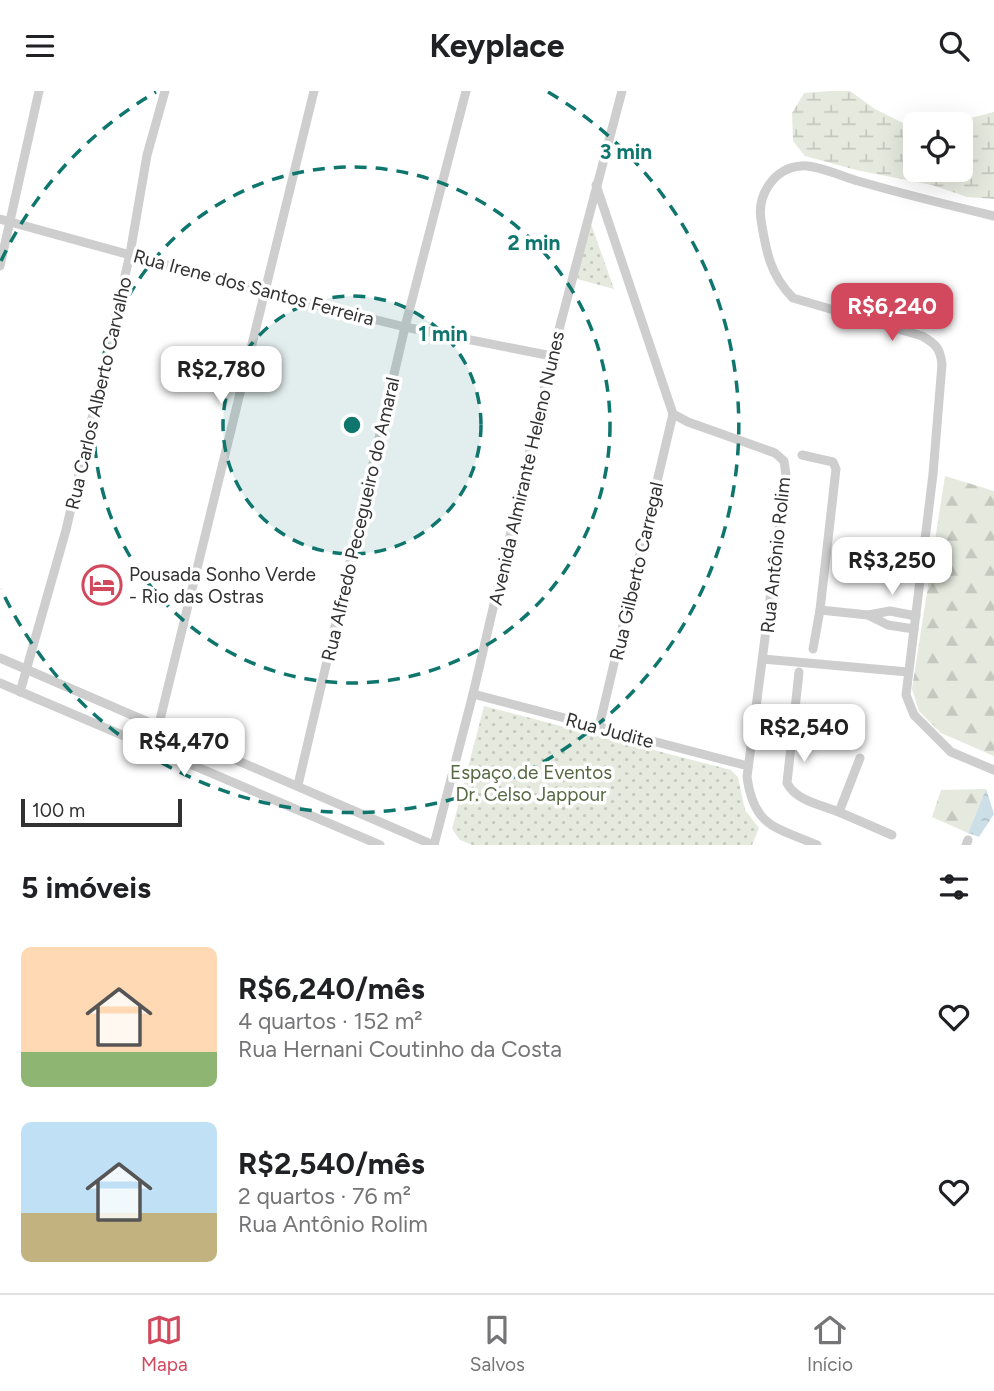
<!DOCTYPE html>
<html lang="pt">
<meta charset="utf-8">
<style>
body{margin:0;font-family:Figtree,sans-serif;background:#f2f2f2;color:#202124;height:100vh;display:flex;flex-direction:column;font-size:26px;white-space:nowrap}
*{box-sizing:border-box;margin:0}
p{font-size:23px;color:#757577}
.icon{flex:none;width:38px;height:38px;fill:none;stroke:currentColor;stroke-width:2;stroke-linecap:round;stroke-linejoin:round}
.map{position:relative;height:754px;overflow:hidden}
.sheet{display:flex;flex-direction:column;background:#fff;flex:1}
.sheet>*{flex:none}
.fabs{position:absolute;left:903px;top:21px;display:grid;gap:14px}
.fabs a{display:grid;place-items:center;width:70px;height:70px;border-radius:10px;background:#fff;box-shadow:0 7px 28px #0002;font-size:35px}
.scale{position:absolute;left:21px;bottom:18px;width:161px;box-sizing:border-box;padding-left:7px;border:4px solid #313131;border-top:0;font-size:19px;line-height:24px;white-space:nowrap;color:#313131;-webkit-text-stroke:5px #fff;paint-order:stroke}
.price{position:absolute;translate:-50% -60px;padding:0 16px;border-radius:14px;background:#fff;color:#222;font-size:23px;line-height:46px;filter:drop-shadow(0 2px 4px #0008)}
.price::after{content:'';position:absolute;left:50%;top:42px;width:21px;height:16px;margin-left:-10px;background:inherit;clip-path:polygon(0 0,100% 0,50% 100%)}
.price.current{background:#d2495e;color:#fff}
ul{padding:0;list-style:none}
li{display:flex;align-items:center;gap:21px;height:175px;padding:0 21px}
li span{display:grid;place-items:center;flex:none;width:196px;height:140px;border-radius:10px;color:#555}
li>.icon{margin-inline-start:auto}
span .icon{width:84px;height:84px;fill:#fffc;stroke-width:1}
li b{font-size:30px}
h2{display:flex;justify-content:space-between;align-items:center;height:84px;padding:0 21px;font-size:30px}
header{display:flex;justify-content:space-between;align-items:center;height:91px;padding:0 21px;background:#fff;font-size:32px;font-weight:700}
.menu{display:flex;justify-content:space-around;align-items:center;height:98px;border-top:2px solid #e0e0e0;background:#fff;font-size:19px;color:#757577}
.menu a{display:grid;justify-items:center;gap:4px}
.menu .current{color:#d2495e}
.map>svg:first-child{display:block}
.forest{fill:url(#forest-firs)}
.wetland{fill:url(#wetland-marsh)}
.park{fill:url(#park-dots)}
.water{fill:url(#water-ripples)}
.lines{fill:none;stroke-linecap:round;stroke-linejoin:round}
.street{stroke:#cecece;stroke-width:9}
.ring{fill:none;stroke:#0f766e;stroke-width:3.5;stroke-dasharray:12 9}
.labels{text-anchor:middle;stroke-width:7;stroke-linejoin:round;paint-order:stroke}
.street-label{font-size:19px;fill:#313131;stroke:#fff}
.poi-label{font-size:19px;fill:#313131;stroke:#fff;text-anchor:start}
.park-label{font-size:19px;fill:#576843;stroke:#fff}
.centre{fill:#0f766e;stroke:#fff;stroke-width:3.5}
.ring-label{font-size:21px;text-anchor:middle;font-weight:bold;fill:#0f766e;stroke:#fff;stroke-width:7;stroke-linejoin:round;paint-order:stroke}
</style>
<header><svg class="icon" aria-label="menu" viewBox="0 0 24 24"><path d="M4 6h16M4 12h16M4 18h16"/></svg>Keyplace<svg class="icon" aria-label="search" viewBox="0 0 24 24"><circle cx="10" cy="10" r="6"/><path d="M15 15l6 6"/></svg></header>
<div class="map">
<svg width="994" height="754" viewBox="0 0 994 754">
<defs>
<pattern id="forest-firs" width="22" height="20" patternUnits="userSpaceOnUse" patternTransform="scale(1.75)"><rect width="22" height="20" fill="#e5e9de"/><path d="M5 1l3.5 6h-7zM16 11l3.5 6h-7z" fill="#c5c8bf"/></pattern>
<pattern id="wetland-marsh" width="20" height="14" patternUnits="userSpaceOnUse" patternTransform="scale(1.75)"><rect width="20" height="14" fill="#e5e9de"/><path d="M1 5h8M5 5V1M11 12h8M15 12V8" fill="none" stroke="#c5c8bf"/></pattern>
<pattern id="park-dots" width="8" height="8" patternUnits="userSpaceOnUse" patternTransform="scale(1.75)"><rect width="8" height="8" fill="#e5e9de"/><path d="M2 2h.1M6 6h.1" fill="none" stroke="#c5c8bf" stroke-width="1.8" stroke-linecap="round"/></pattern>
<pattern id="water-ripples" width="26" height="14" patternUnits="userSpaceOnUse" patternTransform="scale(1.75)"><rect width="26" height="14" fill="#ccdfe7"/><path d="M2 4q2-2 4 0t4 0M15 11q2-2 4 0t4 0" fill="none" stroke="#b0c0c7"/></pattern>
</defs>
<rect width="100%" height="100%" fill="#fff"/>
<!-- forest -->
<g class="forest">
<polygon points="945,385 994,400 994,665 941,642 919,620 912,598"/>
<polygon points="986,698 968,742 932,726 941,699"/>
</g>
<!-- wetland -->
<polygon class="wetland" points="830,0 850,0 875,18 915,38 915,79 961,79 961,33 948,33 994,21 994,108 967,106 932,94 856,79 805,65 793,50 792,22 804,2"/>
<!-- park -->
<g class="park">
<polygon points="590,130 614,198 577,188"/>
<polygon points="484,615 731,679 738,686 745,719 759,737 752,754 472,754 460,749 452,738"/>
</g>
<!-- water -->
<polygon class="water" points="986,698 994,723 979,746 968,742"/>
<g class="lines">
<!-- street -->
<g class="street">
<path d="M596,94L673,323L688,331L775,362L784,370L786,384L747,686C754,736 775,736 817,754"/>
<path d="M994,125C948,114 903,103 858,90C844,86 814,73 801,75C774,77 757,104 761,129C766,160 770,184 793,207L922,245C936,253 940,257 942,273L933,383L906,604L914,624L951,661L994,679"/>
<polyline points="0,128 264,201 405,236 552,265"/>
<polyline points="0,175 39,0"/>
<polyline points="802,364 833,371 836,378 820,519 813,558"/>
<polyline points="820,519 868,524 890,520 916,525"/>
<polyline points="868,524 888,534 914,538"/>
<polyline points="0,567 433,754"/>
<polyline points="763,568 908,581"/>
<path d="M799,581L787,692C796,710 822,714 839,721L860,667"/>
<polyline points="0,592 380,754"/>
<polyline points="20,601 66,439 130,163 147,64 165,0"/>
<polyline points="473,603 748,675"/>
<polyline points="599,636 673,323"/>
<polyline points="158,637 314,0"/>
<polyline points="298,694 405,236 466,0"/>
<polyline points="839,721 892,744"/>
<polyline points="434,754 473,603 552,265 622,0"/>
<polyline points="966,754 968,749"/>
</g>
</g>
<!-- distance rings -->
<circle cx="352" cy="334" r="129" fill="#0f766e" fill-opacity=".12"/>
<g class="ring">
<circle cx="352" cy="334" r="129"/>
<circle cx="352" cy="334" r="258"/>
<path d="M1 170A387 387 0 0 1 156 1M548 1A387 387 0 1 1 1 498"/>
</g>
<!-- icons -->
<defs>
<g id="hotel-ring" transform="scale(2.0125)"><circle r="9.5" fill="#fff" stroke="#d2495e" stroke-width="1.5"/><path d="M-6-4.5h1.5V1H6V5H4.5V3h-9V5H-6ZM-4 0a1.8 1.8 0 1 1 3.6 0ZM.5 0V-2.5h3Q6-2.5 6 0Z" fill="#d2495e"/></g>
</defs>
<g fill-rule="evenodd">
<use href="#hotel-ring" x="102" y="494"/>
</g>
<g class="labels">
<!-- street labels -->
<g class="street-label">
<text transform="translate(254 196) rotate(15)" y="7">Rua Irene dos Santos Ferreira</text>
<text transform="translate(98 302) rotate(-77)" y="7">Rua Carlos Alberto Carvalho</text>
<text transform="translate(526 377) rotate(-77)" y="7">Avenida Almirante Heleno Nunes</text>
<text transform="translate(360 428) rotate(-77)" y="7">Rua Alfredo Pecegueiro do Amaral</text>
<text transform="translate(775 464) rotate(-84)" y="7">Rua Antônio Rolim</text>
<text transform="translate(636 480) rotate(-77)" y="7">Rua Gilberto Carregal</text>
<text transform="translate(610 639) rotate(15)" y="7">Rua Judite</text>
</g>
<!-- poi labels -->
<g class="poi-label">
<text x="129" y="490">Pousada Sonho Verde<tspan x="129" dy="22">- Rio das Ostras</tspan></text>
</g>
<!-- park labels -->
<g class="park-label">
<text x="531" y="688">Espaço de Eventos<tspan x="531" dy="22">Dr. Celso Jappour</tspan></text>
</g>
</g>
<circle cx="352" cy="334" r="10" class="centre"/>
<g class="ring-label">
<text x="626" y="68">3 min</text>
<text x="534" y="159">2 min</text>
<text x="443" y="250">1 min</text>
</g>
</svg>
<div class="fabs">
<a><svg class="icon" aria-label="locate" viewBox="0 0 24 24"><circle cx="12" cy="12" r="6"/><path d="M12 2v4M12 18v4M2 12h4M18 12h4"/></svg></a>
</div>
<div class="scale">100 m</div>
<b class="price current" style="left:892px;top:252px">R$6,240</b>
<b class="price" style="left:221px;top:315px">R$2,780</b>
<b class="price" style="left:892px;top:506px">R$3,250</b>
<b class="price" style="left:804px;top:673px">R$2,540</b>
<b class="price" style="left:184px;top:687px">R$4,470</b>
</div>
<section class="sheet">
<h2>5 imóveis<svg class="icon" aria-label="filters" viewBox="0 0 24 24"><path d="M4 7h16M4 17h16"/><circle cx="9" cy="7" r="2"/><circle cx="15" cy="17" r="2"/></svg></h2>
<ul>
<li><span style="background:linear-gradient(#ffd9b3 75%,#8fb573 0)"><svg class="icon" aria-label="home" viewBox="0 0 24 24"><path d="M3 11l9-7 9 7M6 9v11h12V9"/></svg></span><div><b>R$6,240/mês</b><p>4 quartos · 152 m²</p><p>Rua Hernani Coutinho da Costa</p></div><svg class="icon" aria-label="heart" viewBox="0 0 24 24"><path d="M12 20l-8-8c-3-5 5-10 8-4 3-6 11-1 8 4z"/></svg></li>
<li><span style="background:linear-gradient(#bfe0f5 65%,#c2b280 0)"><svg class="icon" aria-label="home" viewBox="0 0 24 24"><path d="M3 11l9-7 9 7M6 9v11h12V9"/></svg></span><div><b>R$2,540/mês</b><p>2 quartos · 76 m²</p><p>Rua Antônio Rolim</p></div><svg class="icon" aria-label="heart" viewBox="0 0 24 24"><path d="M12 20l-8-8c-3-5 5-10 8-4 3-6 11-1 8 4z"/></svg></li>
</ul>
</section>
<nav class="menu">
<a class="current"><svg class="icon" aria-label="map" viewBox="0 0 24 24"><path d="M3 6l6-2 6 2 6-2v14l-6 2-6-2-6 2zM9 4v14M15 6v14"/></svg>Mapa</a>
<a><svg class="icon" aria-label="saved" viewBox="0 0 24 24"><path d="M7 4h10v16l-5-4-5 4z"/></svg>Salvos</a>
<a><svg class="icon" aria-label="home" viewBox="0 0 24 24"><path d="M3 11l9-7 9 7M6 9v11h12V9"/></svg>Início</a>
</nav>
